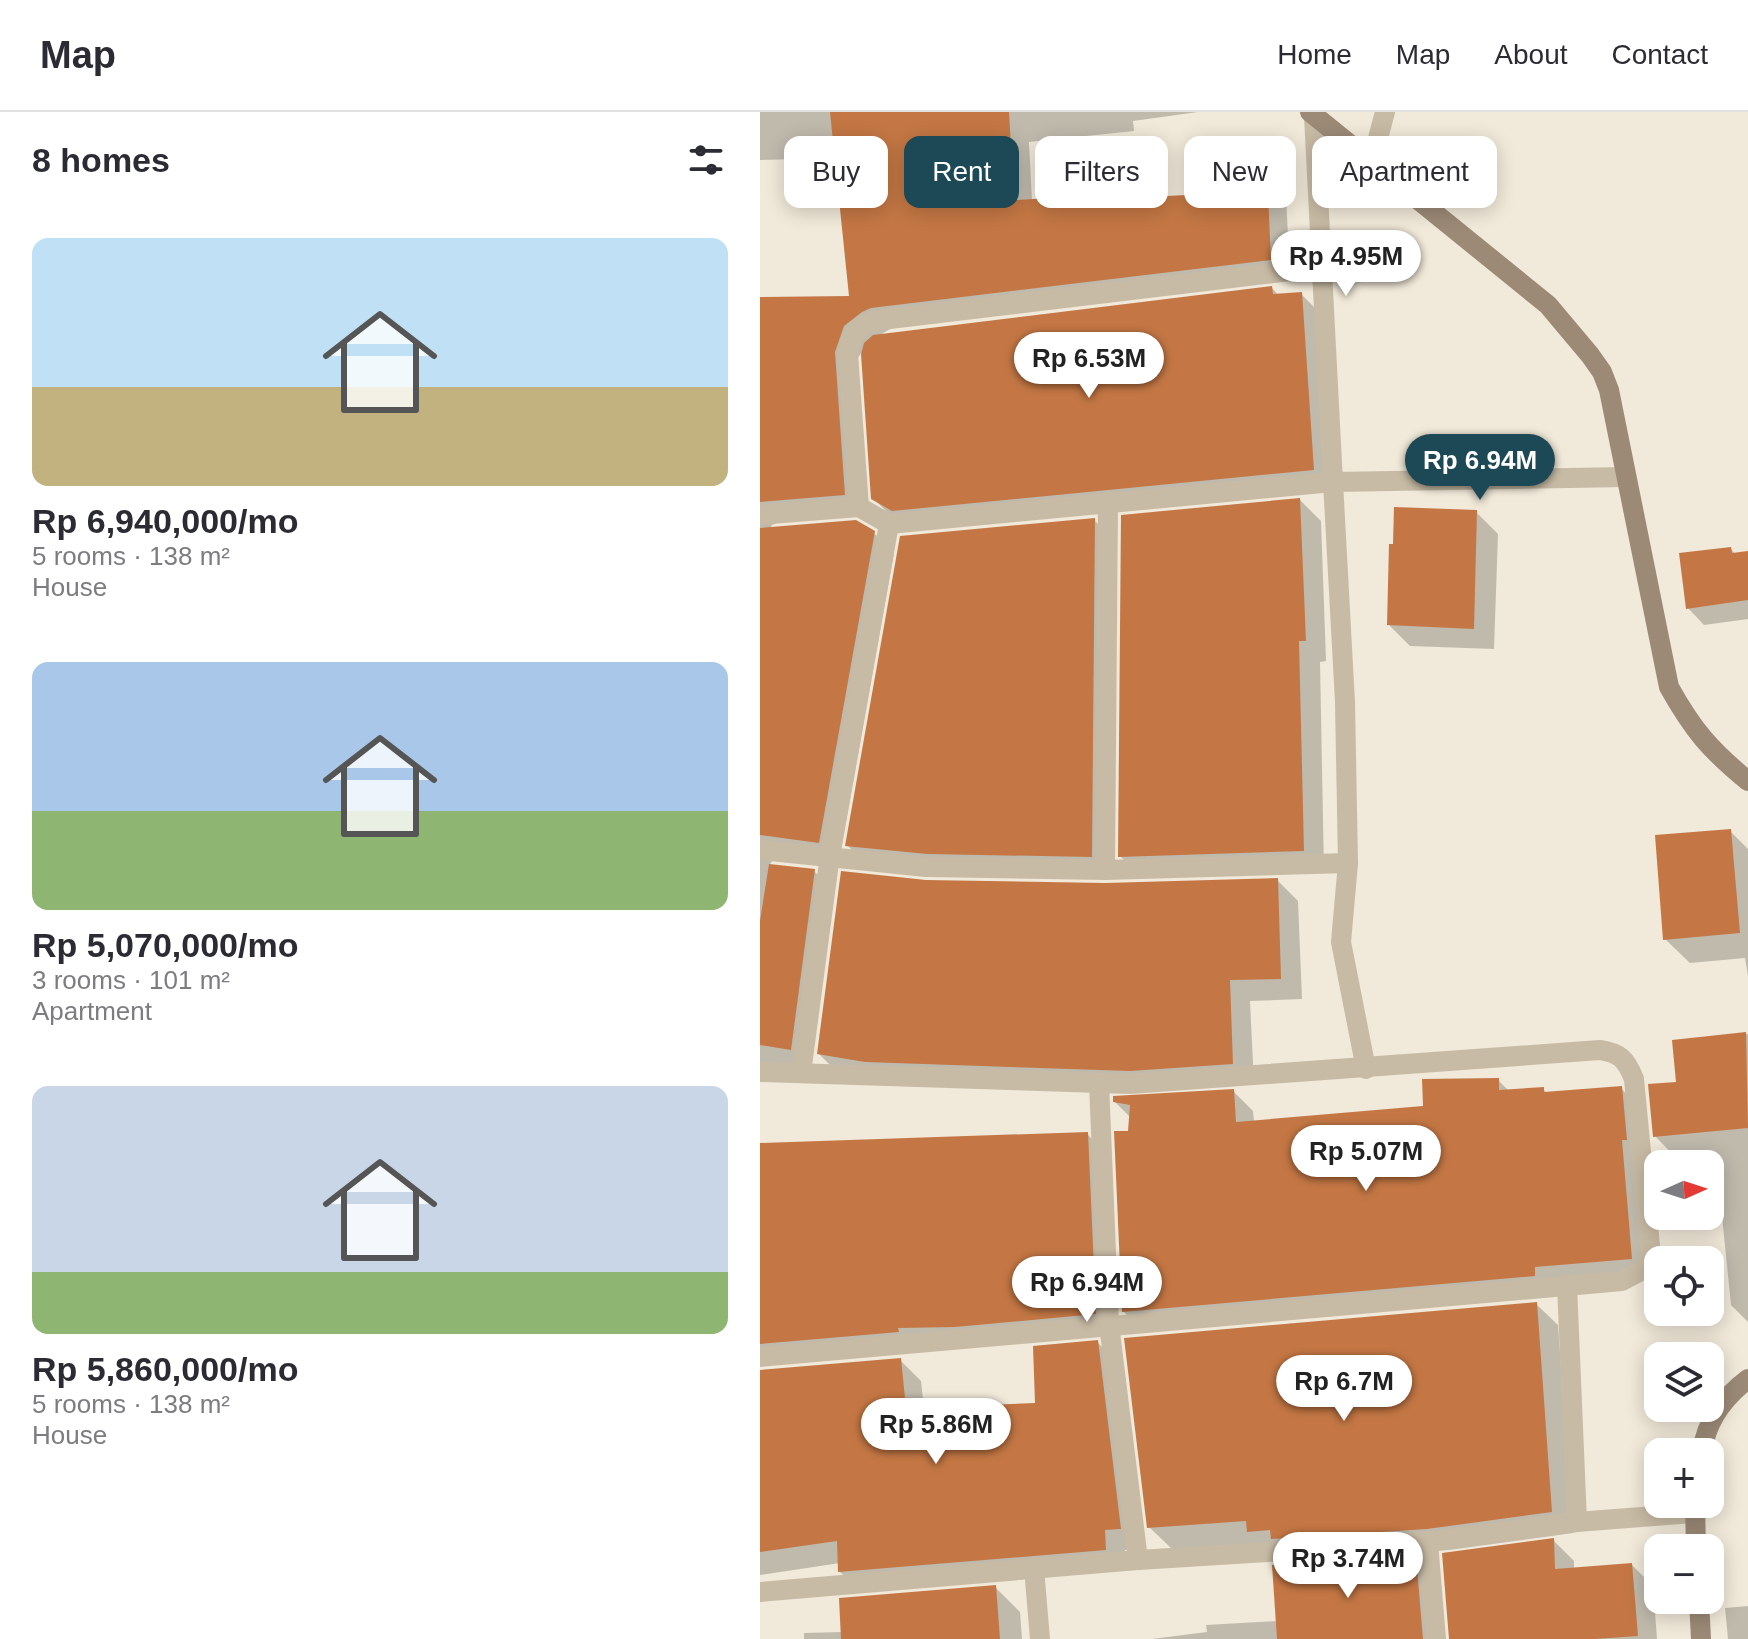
<!DOCTYPE html>
<meta charset="utf-8">
<style>
body{margin:0;font-family:Helvetica,sans-serif;background:#f7f7f7;color:#2b2b33;height:100vh;display:flex;flex-direction:column;font-size:30px;white-space:nowrap}
*{box-sizing:border-box;margin:0}
p{font-size:26px;color:#7c7c81}
.icon{flex:none;width:44px;height:44px;fill:none;stroke:currentColor;stroke-width:2;stroke-linecap:round;stroke-linejoin:round}
.map{position:relative;flex:1;overflow:hidden}
.sheet{display:flex;flex-direction:column;background:#fff;width:760px}
.sheet>*{flex:none}
.banner{position:absolute;left:24px;top:24px;width:760px;height:72px;display:flex;gap:16px}
.needle{width:52px;rotate:87deg}
.controls{position:absolute;left:884px;top:1038px;display:grid;gap:16px}
.controls a{display:grid;place-items:center;width:80px;height:80px;border-radius:16px;background:#fff;box-shadow:0 4px 20px #0003;font-size:40px}
.price{position:absolute;translate:-50% -68px;padding:0 18px;border-radius:28px;background:#fff;color:#222;font-size:26px;line-height:52px;filter:drop-shadow(0 2px 4px #0008)}
.price::after{content:'';position:absolute;left:50%;top:48px;width:24px;height:18px;margin-left:-12px;background:inherit;clip-path:polygon(0 0,100% 0,50% 100%)}
.price.active{background:#1d4855;color:#fff}
ul{padding:0;list-style:none}
li{display:grid;align-content:center;gap:16px;height:424px;padding:0 32px}
li span{display:grid;place-items:center;height:248px;border-radius:16px;color:#555}
li>.icon{margin-inline-start:auto}
span .icon{width:144px;height:144px;fill:#fffc;stroke-width:1}
li b{font-size:34px}
h2{display:flex;justify-content:space-between;align-items:center;height:96px;padding:0 32px;font-size:34px}
.chip{padding:0 28px;border-radius:16px;background:#fff;box-shadow:0 4px 20px #0003;font-size:28px;line-height:72px}
.chip.active{background:#1d4855;color:#fff}
header{display:flex;align-items:center;gap:48px;box-sizing:border-box;height:112px;padding:0 40px;background:#fff;border-bottom:2px solid #e1e1e2}
header strong{font-size:38px}
nav{display:flex;gap:44px;margin-inline-start:auto;font-size:28px}
main{display:flex;flex:1;min-height:0}
.map>svg:first-child{display:block}
.shadow{fill:#0003}
.building{fill:#c47744}
.lines{fill:none;stroke-linecap:round;stroke-linejoin:round}
.street{stroke:#c8bba5;stroke-width:20}
.secondary{stroke:#9c8a77;stroke-width:20}
</style>
<header>
<strong>Map</strong>
<nav><a>Home</a><a>Map</a><a>About</a><a>Contact</a></nav>
</header>
<main>
<section class="sheet">
<h2>8 homes<svg class="icon" aria-label="filters" viewBox="0 0 24 24"><path d="M4 7h16M4 17h16"/><circle cx="9" cy="7" r="2"/><circle cx="15" cy="17" r="2"/></svg></h2>
<ul>
<li><span style="background:linear-gradient(#bfe0f5 60%,#c2b280 0)"><svg class="icon" aria-label="home" viewBox="0 0 24 24"><path d="M3 11l9-7 9 7M6 9v11h12V9"/></svg></span><div><b>Rp 6,940,000/mo</b><p>5 rooms · 138 m²</p><p>House</p></div></li>
<li><span style="background:linear-gradient(#a9c7e8 60%,#8fb573 0)"><svg class="icon" aria-label="home" viewBox="0 0 24 24"><path d="M3 11l9-7 9 7M6 9v11h12V9"/></svg></span><div><b>Rp 5,070,000/mo</b><p>3 rooms · 101 m²</p><p>Apartment</p></div></li>
<li><span style="background:linear-gradient(#c9d6e8 75%,#8fb573 0)"><svg class="icon" aria-label="home" viewBox="0 0 24 24"><path d="M3 11l9-7 9 7M6 9v11h12V9"/></svg></span><div><b>Rp 5,860,000/mo</b><p>5 rooms · 138 m²</p><p>House</p></div></li>
</ul>
</section>
<div class="map">
<svg width="988" height="1527" viewBox="0 0 988 1527">
<rect width="100%" height="100%" fill="#f1e9d9"/>
<!-- shadow -->
<g class="shadow">
<polygon points="0,0 438,0 373,9 374,19 269,30 272,89 327,86 331,90 448,84 506,62 526,83 530,168 132,216 118,224 512,176 519,184 541,182 560,201 572,377 133,406 113,386 103,238 98,246 104,403 19,410 12,413 10,417 113,420 134,441 79,750 14,746 9,754 54,759 74,779 50,959 0,952 0,187 91,186 77,46 0,48"/>
<polygon points="540,388 561,409 566,549 560,550 564,760 381,765 360,744"/>
<polygon points="716,400 738,422 734,537 650,534 629,513"/>
<polygon points="334,408 355,428 352,764 107,753 87,733"/>
<polygon points="971,437 976,443 988,441 988,507 944,513 928,496"/>
<polygon points="970,719 988,737 988,864 985,846 930,851 905,827"/>
<polygon points="517,768 538,789 542,887 490,889 494,972 80,963 59,942 345,773"/>
<polygon points="988,922 988,1210 971,1193 956,1045 919,1049 895,1024 918,972 914,930"/>
<polygon points="738,968 749,979 783,977 788,982 861,976 880,996 881,1047 891,1166 793,1174 383,1219 363,1199 371,1006 355,990 474,980 493,999 494,1010 665,995"/>
<polygon points="327,1022 349,1044 356,1223 0,1243 0,1033"/>
<polygon points="776,1192 798,1213 813,1421 689,1438 534,1448 411,1436 389,1415"/>
<polygon points="337,1230 358,1251 381,1437 365,1438 366,1458 101,1480 80,1460 80,1451 0,1463 0,1265 140,1248 161,1269 164,1297 277,1293"/>
<polygon points="793,1428 814,1449 814,1458 872,1453 893,1474 897,1527 691,1527"/>
<polygon points="655,1446 676,1467 681,1527 392,1527 447,1520 446,1513 518,1509"/>
<polygon points="235,1475 260,1500 262,1527 44,1527 44,1521 82,1520"/>
<polygon points="988,1494 988,1527 968,1527 965,1496"/>
</g>
<!-- building -->
<g class="building">
<polygon points="70,0 249,0 254,88 328,84 328,88 446,82 445,64 507,60 511,148 111,196 102,200 84,214 75,240 85,383 0,390 0,185 89,184"/>
<polygon points="512,174 513,182 542,180 554,358 132,399 111,387 101,242 104,231 113,223"/>
<polygon points="540,386 546,529 539,529 544,739 358,745 361,403"/>
<polygon points="634,395 717,398 714,517 627,513 629,432 633,432"/>
<polygon points="335,406 332,745 167,742 85,734 140,424"/>
<polygon points="96,408 115,419 59,731 0,723 0,416"/>
<polygon points="971,435 972,441 988,439 988,488 926,497 919,441"/>
<polygon points="971,717 980,821 903,828 895,723"/>
<polygon points="9,752 55,757 31,938 0,933 0,809"/>
<polygon points="81,759 166,768 345,771 518,766 521,867 470,868 473,952 370,959 105,950 57,942"/>
<polygon points="986,920 988,1016 893,1025 888,972 916,970 912,928"/>
<polygon points="739,966 739,978 784,975 784,980 862,974 867,1028 862,1028 872,1147 775,1155 775,1164 362,1200 354,1019 368,1019 370,993 353,990 353,984 474,977 476,1010 663,994 662,967"/>
<polygon points="328,1020 336,1202 195,1215 138,1216 139,1220 0,1232 0,1031"/>
<polygon points="777,1190 792,1400 667,1417 511,1427 510,1418 487,1420 486,1409 387,1416 364,1226"/>
<polygon points="338,1228 361,1417 345,1418 346,1438 78,1460 77,1429 0,1440 0,1258 141,1246 146,1296 275,1291 273,1234"/>
<polygon points="794,1426 795,1457 872,1451 878,1524 835,1527 689,1527 682,1441"/>
<polygon points="656,1444 663,1527 517,1527 512,1453"/>
<polygon points="236,1473 240,1527 81,1527 79,1486"/>
</g>
<g class="lines">
<!-- street -->
<g class="street">
<polyline points="554,5 573,370 866,365"/>
<polyline points="612,49 625,0"/>
<path d="M99,395L88,242C90,223 96,216 113,209L564,155"/>
<polyline points="0,403 99,395 129,412 573,370 585,590 588,751 581,830 606,957"/>
<polyline points="0,738 166,755 345,758 588,751"/>
<polyline points="345,758 348,390"/>
<path d="M0,960L370,972L840,938C860,941 866,947 874,967L891,1144L883,1158L862,1169L0,1245"/>
<polyline points="41,961 70,743 129,412"/>
<polyline points="339,971 349,1212 378,1448"/>
<polyline points="807,1173 817,1410"/>
<polyline points="668,1430 676,1527"/>
<polyline points="274,1456 280,1527"/>
<polyline points="0,1480 378,1448 668,1430 817,1410 933,1401"/>
</g>
<!-- secondary -->
<g class="secondary">
<path d="M550,0L788,193L830,243L842,260L849,278L909,575C933,618 950,638 988,669"/>
<path d="M942,1340C946,1310 964,1285 988,1267"/>
<polyline points="935,1392 936,1436"/>
<polyline points="939,1488 941,1527"/>
</g>
</g>
</svg>
<div class="controls">
<a><svg class="needle" viewBox="-14 -14 28 28"><path d="M0-13l5 13h-10z" fill="#e53935"/><path d="M0 13l5-13h-10z" fill="#7c7c81"/></svg></a>
<a><svg class="icon" aria-label="locate" viewBox="0 0 24 24"><circle cx="12" cy="12" r="6"/><path d="M12 2v4M12 18v4M2 12h4M18 12h4"/></svg></a>
<a><svg class="icon" aria-label="layers" viewBox="0 0 24 24"><path d="M12 4l9 5-9 5-9-5zM3 14l9 5 9-5"/></svg></a>
<a>+</a>
<a>−</a>
</div>
<b class="price" style="left:586px;top:186px">Rp 4.95M</b>
<b class="price" style="left:329px;top:288px">Rp 6.53M</b>
<b class="price active" style="left:720px;top:390px">Rp 6.94M</b>
<b class="price" style="left:606px;top:1081px">Rp 5.07M</b>
<b class="price" style="left:327px;top:1212px">Rp 6.94M</b>
<b class="price" style="left:584px;top:1311px">Rp 6.7M</b>
<b class="price" style="left:176px;top:1354px">Rp 5.86M</b>
<b class="price" style="left:588px;top:1488px">Rp 3.74M</b>
<div class="banner">
<a class="chip">Buy</a>
<a class="chip active">Rent</a>
<a class="chip">Filters</a>
<a class="chip">New</a>
<a class="chip">Apartment</a>
</div>
</div>
</main>
